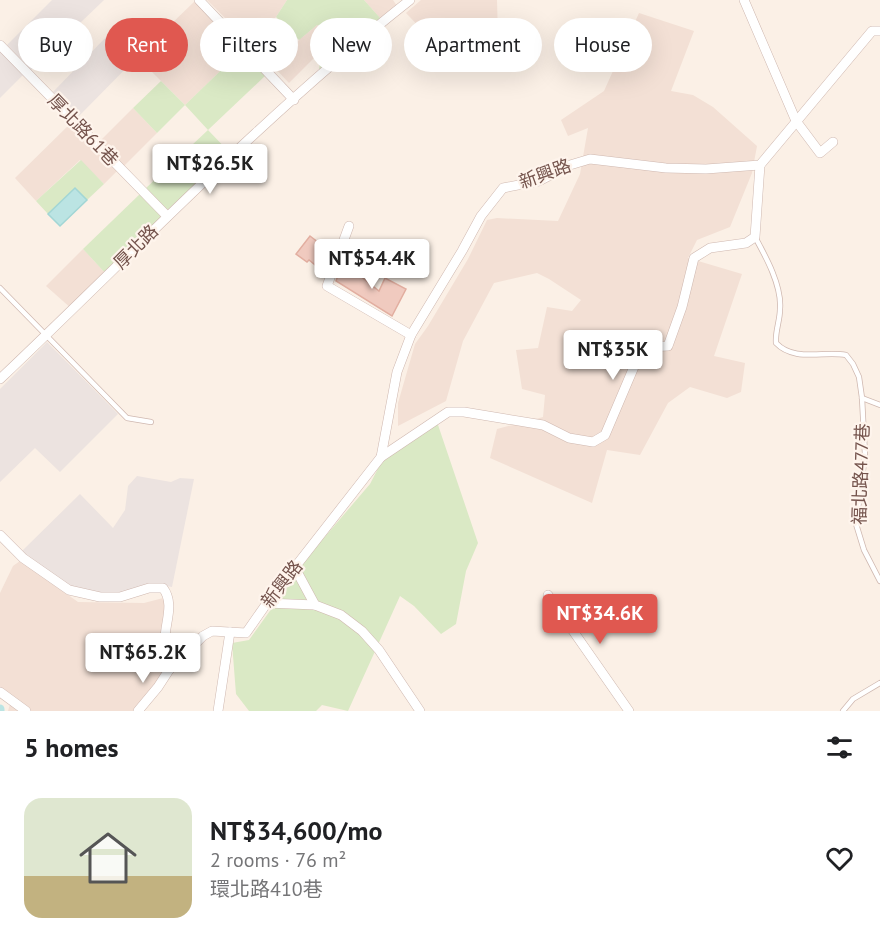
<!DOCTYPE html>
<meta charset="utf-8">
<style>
body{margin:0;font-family:"PT Sans","Noto Sans TC",sans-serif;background:#f6f6f6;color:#202124;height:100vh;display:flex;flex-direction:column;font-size:22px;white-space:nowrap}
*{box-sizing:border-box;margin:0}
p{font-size:20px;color:#757577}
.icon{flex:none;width:33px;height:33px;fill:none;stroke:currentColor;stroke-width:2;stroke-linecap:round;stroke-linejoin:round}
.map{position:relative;height:711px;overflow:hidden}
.details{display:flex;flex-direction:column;background:#fff;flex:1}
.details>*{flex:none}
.guide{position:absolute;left:18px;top:18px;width:844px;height:54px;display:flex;gap:12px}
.price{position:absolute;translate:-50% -51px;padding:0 14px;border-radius:6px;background:#fff;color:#222;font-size:20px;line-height:39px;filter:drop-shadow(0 2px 3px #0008)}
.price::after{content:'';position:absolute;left:50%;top:36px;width:18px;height:14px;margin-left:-9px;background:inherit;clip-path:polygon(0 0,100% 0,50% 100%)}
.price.on{background:#e05850;color:#fff}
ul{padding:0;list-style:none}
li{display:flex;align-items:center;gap:18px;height:150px;padding:0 24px}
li+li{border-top:2px solid #e0e0e0}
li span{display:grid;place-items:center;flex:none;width:168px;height:120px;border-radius:18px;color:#555}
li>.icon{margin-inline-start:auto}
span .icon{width:72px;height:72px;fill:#fffc;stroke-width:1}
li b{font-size:26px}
h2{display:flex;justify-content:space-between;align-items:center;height:72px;padding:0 24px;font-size:26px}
.chip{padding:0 21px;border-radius:27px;background:#fff;box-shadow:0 6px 24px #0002;font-size:21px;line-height:54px}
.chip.on{background:#e05850;color:#fff}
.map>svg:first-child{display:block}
.residential{fill:#f3e0d5}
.industrial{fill:#ece3e0}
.green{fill:#dae9c5}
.water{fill:#bbe4e3;stroke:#a2d6d5;stroke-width:1.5}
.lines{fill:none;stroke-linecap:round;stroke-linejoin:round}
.canal{stroke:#bbe4e3;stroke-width:9}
.building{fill:#f0cabf;stroke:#e2aea0;stroke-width:1.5}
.lane-casing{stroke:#cfb8b0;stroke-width:6}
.street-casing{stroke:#cfb8b0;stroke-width:10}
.lane{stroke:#fff;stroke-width:4.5}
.street{stroke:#fff;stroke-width:9}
.labels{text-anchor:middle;stroke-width:4.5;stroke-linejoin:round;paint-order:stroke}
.street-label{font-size:18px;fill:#74534c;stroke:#fef4ec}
</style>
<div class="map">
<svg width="880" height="711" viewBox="0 0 880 711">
<rect width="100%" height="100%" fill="#fbf0e6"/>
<!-- residential -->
<g class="residential">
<polygon points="207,0 287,0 276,17 250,43"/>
<polygon points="364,0 393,0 397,6 381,19"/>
<polygon points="421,0 497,0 498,37 464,67 458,67 406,13"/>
<polygon points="195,1 242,50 185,105 137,57"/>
<polygon points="639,13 694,31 671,91 693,95 713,107 757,146 752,173 730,227 697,240 688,258 742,274 714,356 745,363 741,392 727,398 690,387 668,403 640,455 607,450 592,503 490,458 497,429 543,417 545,395 522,389 516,350 538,348 547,307 572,311 581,300 549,279 537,273 494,283 463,341 446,401 398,426 398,403 415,344 428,326 468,259 487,220 497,218 558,221 580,174 588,128 568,136 561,120 604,91"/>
<polygon points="317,25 325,27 320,52 289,83 275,68 299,40"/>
<polygon points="133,108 157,133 124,166 100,141"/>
<polygon points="72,122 119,169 104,184 80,160 36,201 15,178"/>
<polygon points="83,249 107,275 72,309 46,286"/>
<polygon points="20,561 78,602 144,603 167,597 166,648 164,675 135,711 8,711 12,697 0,690 0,593 13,566"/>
</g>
<!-- industrial -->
<g class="industrial">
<polygon points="52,0 104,0 31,70 7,45"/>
<polygon points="111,32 137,57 78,117 53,92"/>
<polygon points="0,48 25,73 0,98"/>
<polygon points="47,342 118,414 60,472 35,448 0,482 0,389"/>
<polygon points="137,476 171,482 180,478 194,479 172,587 155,584 126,594 95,595 73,590 21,552 80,494 113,528 125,510 128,486"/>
</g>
<!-- green -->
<g class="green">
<polygon points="287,0 364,0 381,19 318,79 324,27 317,25 299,40 276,17"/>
<polygon points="242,50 266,75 208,130 232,155 171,210 166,209 146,188 208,130 185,105 157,133 133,108 161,81 185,105"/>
<polygon points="81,160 104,184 87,200 75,189 48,214 36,201"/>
<polygon points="141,193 163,217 107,275 83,249"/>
<polygon points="437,422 478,543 466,571 456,624 441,634 414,606 400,596 348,711 322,705 316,711 249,711 236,694 232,643 249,640 272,608 293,574 370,484 386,453"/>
</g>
<!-- water -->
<polygon class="water" points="75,188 87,200 60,226 48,214"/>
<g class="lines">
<!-- canal -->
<polyline class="canal" points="0,709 0,711"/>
</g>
<!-- building -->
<g class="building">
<polygon points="310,236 332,253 325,273 309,260 307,262 296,254"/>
<polygon points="343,262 379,291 385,278 406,289 392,316 336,281"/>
</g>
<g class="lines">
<!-- lane casing -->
<g class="lane-casing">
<g id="lane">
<path d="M755,237C766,257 782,286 780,309C780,321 775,331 776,343C794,362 823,351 846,355L853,364L859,377L862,398L865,455L856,524L864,550L880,581"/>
<polyline points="0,288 127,418 151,422"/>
<polyline points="862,398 880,405"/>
<polyline points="843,711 853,699 880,683"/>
</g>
</g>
<!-- street casing -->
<g class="street-casing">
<g id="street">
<polyline points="199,0 294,100"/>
<polyline points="744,0 796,121 820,153 833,142"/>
<polyline points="0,45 167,216"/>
<polyline points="349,226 327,286 411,335"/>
<path d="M0,379C135,251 264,115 410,0"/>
<polyline points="381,457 448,412 464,412 543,425 569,438 593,442 605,435 639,355 649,347 668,346 682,307 694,258 710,248 746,243 755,237 760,165"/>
<path d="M0,535L23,558L69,590L100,597H120L149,588H163C176,605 163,626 165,645C165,653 168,662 169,670"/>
<polyline points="295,568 315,605 341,615 362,631 379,650 420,711"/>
<polyline points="548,595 629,711"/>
<polyline points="267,603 315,605"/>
<polyline points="0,692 26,711"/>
<polyline points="138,711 158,687 169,670 203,636 212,631 246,633 267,603 381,457 397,372 411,335 462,251 481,216 503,188 539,181 570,165 590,159 666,168 706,169 760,165 872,31 880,31"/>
<polyline points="218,711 230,632"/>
</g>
</g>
<!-- lane -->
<use href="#lane" class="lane"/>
<!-- street -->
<use href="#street" class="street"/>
</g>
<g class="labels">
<!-- street labels -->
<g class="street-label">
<text transform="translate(83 130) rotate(46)" y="6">厚北路61巷</text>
<text transform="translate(545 174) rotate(-20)" y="6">新興路</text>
<text transform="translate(136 247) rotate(-45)" y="6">厚北路</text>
<text transform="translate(861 474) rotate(-88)" y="6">福北路477巷</text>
<text transform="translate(282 584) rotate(-52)" y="6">新興路</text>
</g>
</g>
</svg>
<b class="price" style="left:210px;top:195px">NT$26.5K</b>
<b class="price" style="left:372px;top:290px">NT$54.4K</b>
<b class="price" style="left:613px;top:381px">NT$35K</b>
<b class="price on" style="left:600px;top:645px">NT$34.6K</b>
<b class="price" style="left:143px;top:684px">NT$65.2K</b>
<div class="guide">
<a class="chip">Buy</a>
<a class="chip on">Rent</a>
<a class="chip">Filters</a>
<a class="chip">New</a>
<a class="chip">Apartment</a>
<a class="chip">House</a>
</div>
</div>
<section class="details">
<h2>5 homes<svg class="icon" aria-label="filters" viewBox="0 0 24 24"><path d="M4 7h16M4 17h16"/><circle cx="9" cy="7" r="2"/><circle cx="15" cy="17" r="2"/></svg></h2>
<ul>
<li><span style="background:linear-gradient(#dfe7d0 65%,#c2b280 0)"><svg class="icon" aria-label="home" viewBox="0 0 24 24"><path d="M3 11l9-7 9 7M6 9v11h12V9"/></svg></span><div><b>NT$34,600/mo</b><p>2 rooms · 76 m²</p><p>環北路410巷</p></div><svg class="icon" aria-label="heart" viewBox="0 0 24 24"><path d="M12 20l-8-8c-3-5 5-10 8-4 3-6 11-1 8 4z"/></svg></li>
</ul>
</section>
